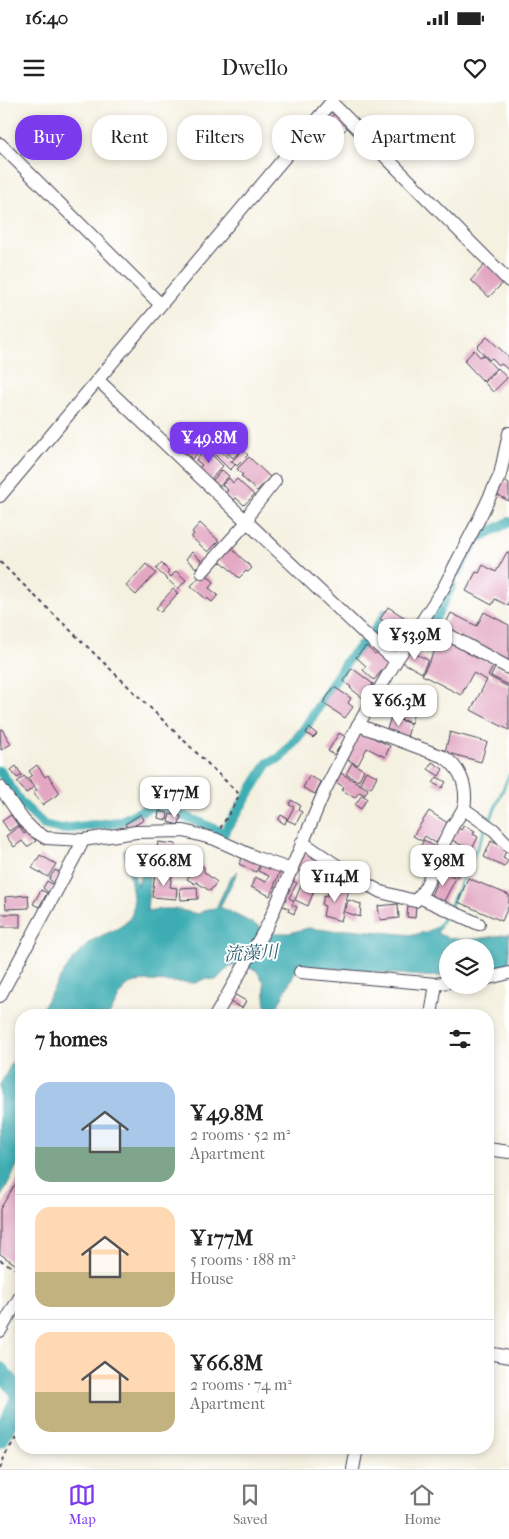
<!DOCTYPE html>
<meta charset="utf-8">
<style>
body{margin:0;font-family:"IM FELL French Canon","Noto Serif JP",serif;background:#f2f2f2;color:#222;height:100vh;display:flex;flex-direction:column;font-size:19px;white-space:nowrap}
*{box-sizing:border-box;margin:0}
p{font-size:16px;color:#767676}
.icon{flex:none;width:28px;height:28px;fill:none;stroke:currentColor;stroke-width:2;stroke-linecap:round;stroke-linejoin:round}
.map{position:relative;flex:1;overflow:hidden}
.side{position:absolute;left:15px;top:909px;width:479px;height:445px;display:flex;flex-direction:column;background:#fff;border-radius:20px;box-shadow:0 2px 8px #0003}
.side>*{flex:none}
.guide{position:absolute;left:15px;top:15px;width:480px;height:45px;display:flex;gap:10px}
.controls{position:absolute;left:439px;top:839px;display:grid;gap:10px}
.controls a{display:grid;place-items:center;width:55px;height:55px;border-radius:50%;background:#fff;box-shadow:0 2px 8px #0003;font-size:25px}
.price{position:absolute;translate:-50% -42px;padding:0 11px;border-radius:10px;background:#fff;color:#222;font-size:16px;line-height:32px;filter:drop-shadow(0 1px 2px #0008)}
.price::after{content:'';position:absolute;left:50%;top:30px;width:15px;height:11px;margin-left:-8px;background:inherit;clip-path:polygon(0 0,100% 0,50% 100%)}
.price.selected{background:#7c3aed;color:#fff}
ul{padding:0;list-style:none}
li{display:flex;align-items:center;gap:15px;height:125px;padding:0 20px}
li+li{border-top:1px solid #e0e0e0}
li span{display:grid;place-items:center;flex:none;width:140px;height:100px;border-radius:15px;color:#555}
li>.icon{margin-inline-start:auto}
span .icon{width:60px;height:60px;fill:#fffc;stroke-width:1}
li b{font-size:21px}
h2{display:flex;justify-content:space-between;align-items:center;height:60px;padding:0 20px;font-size:21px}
.tag{padding:0 18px;border-radius:20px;background:#fff;box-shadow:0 2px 8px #0003;font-size:18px;line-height:45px}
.tag.selected{background:#7c3aed;color:#fff}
.status{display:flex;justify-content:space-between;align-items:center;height:35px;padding:0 25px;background:#fff;direction:ltr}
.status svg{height:14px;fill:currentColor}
header{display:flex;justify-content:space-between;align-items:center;height:65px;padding:0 20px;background:#fff;font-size:22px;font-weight:600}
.menu{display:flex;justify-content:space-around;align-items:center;height:70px;border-top:1px solid #e0e0e0;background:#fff;font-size:14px;color:#767676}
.menu a{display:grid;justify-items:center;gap:2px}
.menu .selected{color:#7c3aed}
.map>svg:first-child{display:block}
.water{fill:#3cadb3;stroke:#2f6877}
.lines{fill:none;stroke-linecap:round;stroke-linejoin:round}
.stream{stroke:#3cadb3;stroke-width:3}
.canal{stroke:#3cadb3;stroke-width:10}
.river{stroke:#3cadb3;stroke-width:18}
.building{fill:#e3a7c3}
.minor-casing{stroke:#424154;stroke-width:14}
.path{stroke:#424154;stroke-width:2;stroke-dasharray:4 4;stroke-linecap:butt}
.minor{stroke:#fff;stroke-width:12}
.labels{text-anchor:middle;stroke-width:4;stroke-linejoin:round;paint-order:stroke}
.water-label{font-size:18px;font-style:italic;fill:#2e6171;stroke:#fff}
</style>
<div class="status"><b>16:40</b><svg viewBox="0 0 49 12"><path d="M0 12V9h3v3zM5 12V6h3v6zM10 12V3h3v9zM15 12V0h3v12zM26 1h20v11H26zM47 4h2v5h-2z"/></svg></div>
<header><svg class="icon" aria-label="menu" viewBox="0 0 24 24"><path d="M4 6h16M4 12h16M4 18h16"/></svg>Dwello<svg class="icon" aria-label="heart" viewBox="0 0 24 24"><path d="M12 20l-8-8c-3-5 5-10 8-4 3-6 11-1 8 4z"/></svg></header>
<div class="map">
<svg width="509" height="1369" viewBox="0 0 509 1369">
<rect width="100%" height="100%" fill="#fff"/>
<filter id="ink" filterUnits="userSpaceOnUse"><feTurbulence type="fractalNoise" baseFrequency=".02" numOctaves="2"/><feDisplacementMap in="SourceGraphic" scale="10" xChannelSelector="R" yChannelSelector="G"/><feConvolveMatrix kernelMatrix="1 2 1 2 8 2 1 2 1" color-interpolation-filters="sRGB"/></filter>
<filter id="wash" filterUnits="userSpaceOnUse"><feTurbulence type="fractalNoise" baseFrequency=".0096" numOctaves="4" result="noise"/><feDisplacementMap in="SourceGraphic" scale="20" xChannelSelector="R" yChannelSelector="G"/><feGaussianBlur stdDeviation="1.12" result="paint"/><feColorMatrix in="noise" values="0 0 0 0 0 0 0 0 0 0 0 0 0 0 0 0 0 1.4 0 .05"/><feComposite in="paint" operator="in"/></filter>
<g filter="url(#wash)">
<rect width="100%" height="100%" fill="#f5f1e1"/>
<!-- water -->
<g class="water">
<path d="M152,745L147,811L159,809H176L198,814L207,809L216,808L230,778L238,771L220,807L272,833H289L308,828L334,831L349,829L413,835L426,832L439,826L441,827L437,833C459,845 486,837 509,834V865L485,869V848H448L447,875C431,878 414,875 397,874C363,871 331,867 297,868L275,911L270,912L268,915H264L266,910L264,882L256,870C232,864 233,862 216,880L204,879L196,883L148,881L135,882L124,888L109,915H38C53,890 67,862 89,843C101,833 124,830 131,816C138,803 127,766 124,751L127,748L137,786Z"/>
<polygon points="21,946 21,1058 0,1099 0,985"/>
</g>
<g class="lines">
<!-- stream -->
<g class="stream">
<polyline points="489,723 509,675"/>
<polyline points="450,807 486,728"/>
<polyline points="437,828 448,812"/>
</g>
<!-- canal -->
<g class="canal">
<polyline points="458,472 476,439 509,422"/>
<polyline points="0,671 20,702 44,725 61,729 119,722 152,706 189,718 224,733 268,663 280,658 303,631 348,559 371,536 386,513 425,538 452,485"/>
</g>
<!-- river -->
<g class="river">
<polyline points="0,1271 21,1294"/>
<polyline points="0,1339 11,1317 21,1293"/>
</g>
</g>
<g id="blocks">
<!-- building -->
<g class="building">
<polygon points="335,13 349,26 340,35 327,22"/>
<polygon points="486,163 505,181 489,197 471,180"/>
<polygon points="487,237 509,257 509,271 503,265 500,264 499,265 492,258 489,260 477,247"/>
<polygon points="474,250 480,257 483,255 496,269 483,281 464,261"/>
<polygon points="498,268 507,278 493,292 484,282"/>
<polygon points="185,328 204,347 192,359 172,340"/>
<polygon points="226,333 233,339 223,348 217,342"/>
<polygon points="233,341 242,350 233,358 224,350"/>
<polygon points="213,343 235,365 230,370 208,348"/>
<polygon points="206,349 223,366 211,379 199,368 202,365 196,360"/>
<polygon points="243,350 248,355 237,366 232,361"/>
<polygon points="249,357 270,377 257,391 241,376 243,375 237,369"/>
<polygon points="222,370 229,376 218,388 211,382"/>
<polygon points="229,378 233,383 237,379 254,395 244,405 236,398 233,401 224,394 228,390 222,385"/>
<polygon points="500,378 509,384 509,401 492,392"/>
<polygon points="200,423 219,441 208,452 191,437 194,434 192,432"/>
<polygon points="228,445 252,468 248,472 246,471 239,478 222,462 221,463 218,461"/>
<polygon points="192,452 205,464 200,469 197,466 196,468 186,459"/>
<polygon points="507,452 509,453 509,506 495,499 492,505 466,491 476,472 479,473 483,465 496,472"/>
<polygon points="161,463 169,471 167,473 171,477 176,471 186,480 178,489 156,469"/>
<polygon points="146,464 156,473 136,495 126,486"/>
<polygon points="204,472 214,482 209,488 218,495 212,502 207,498 206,499 191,486"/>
<polygon points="173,489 178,493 161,512 156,508"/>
<polygon points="388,507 407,519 399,531 380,519"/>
<polygon points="484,512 509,525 509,562 443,529 451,513 477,526"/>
<polygon points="385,531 401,541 394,552 378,542"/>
<polygon points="442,538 494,565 488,576 509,587 509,630 471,610 487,580 473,573 461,595 422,575"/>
<polygon points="366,546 375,554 379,550 391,560 374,580 363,570 366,566 356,557"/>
<polygon points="408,550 428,560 422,573 402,562"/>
<polygon points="496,566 509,573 509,585 491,576"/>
<polygon points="352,568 373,584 363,598 350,588 351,587 343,581"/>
<polygon points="334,587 351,598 348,603 353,607 345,618 323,603"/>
<polygon points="397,603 415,609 411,623 392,616"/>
<polygon points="391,617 411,624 407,637 387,629"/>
<polygon points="309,628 317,634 313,638 306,633"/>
<polygon points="2,629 11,644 1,650 0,630"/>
<polygon points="360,631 390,646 385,657 367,648 358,665 346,659"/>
<polygon points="450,632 487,642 481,662 445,652"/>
<polygon points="339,633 346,637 334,655 328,651"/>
<polygon points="432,662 443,669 439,676 428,669"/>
<polygon points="352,663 364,670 358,681 346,674"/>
<polygon points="37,665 45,677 48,675 60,693 42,705 33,692 37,690 28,678 32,675 29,671"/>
<polygon points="16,666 22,675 17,678 11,670"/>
<polygon points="366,671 377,676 371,688 360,682"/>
<polygon points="339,672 368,689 365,695 359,692 355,698 342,690 344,687 334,681"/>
<polygon points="24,676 34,687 26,693 17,682"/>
<polygon points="309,676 321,682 315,694 303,688"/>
<polygon points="437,677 446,682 442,688 433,683"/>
<polygon points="362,695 367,698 361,709 355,705"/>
<polygon points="291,700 300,705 298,710 302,712 296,724 287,720 294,707 289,705"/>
<polygon points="159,711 168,713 167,720 158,718"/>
<polygon points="429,711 449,724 436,743 425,736 422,741 413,736"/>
<polygon points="141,714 144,720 128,729 125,724"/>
<polygon points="170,714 181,716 179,725 168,722"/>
<polygon points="11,715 18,725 9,731 2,721"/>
<polygon points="281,715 287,718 285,724 278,720"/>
<polygon points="464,725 475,731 473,734 478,737 468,757 459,752 463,746 452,740 458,728 461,730"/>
<polygon points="19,726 24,734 28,731 36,741 27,747 22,741 14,747 6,736"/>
<polygon points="424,740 435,747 431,754 420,747"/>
<polygon points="491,741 507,749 503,758 508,761 504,767 484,757"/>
<polygon points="158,742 176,744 173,763 155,761"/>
<polygon points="305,751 310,753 309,756 335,767 327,784 296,769"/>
<polygon points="442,751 449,755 444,766 436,763"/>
<polygon points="244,754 261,762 256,772 239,764"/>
<polygon points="40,755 56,764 48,777 32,768"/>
<polygon points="453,755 468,763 459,777 445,769"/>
<polygon points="195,761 204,767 204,772 217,782 210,791 196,782 195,784 187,779 190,775 186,772 192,763 193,764"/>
<polygon points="262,763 280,771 270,796 251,787 255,777 266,782 269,776 258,771"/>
<polygon points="157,764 174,766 173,774 156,772"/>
<polygon points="55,770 61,773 54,783 49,779"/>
<polygon points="442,771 456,778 443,803 430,797"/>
<polygon points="155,774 172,775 170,787 177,788 176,799 152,797"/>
<polygon points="304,778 317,783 308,806 295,800"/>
<polygon points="468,778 509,795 509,805 502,821 458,802"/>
<polygon points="289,779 297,783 289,798 294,801 292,805 297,807 294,814 288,811 289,809 278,803"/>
<polygon points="47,781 54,785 49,793 43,788"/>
<polygon points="197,787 198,799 181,800 180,788"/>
<polygon points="339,787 349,789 341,821 323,816 325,806 322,805 324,795 327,796 329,788 338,790"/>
<polygon points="41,790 47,793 39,807 33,804"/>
<polygon points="28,795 29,808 6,809 5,797"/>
<polygon points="348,800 361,804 360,817 345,812"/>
<polygon points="398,804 399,818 380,820 378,806"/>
<polygon points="408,804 416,805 415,818 407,817"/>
<rect x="1" y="814" width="19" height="13"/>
<polygon points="232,893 246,901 242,908 228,901"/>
<polygon points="21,1075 21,1160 18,1166 0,1154 0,1109"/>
<polygon points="488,1154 493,1155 489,1182 488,1182"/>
</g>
</g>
</g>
<g filter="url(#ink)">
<use href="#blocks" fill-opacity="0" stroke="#424154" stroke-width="1"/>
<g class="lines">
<!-- minor casing -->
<g class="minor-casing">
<g id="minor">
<polyline points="331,2 509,181"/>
<polyline points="0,44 160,204"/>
<polyline points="98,280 365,534 396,561"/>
<polyline points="0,396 333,0"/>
<polyline points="202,472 248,421 251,411 275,381"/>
<polyline points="423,521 509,568"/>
<polyline points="0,687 23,720 33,730 46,738 83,740 136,732 184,731 215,739 257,758 292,770"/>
<polyline points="464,709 494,730 509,746"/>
<path d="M302,742L357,779L381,792L415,801C428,789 431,772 438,756C442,746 448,735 453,725C458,717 465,710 465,701C466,683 459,667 444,657L358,625"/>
<polyline points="419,797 479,824"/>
<polyline points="300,872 436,884 448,882"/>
<polyline points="485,879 509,873"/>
<polyline points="0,896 80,747 83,740"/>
<polyline points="216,915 268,824 325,690 358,625 396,561 443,489 480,417 500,375 509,333"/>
<polyline points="431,915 436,884"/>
<polyline points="488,1049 509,1052"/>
<polyline points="0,1231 21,1195"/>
<polyline points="488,1253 509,1257"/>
<polyline points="353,1369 357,1348"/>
</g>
</g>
<!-- path -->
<g class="path">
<polyline points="0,462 238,693 238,698 220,729"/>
<polyline points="0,1160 21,1172"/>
<polyline points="0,1369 5,1355 21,1330"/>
</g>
<!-- minor -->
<use href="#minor" class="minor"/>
</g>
</g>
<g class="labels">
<!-- water labels -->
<g class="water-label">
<text transform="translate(251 853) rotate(-3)" y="6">流藻川</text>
</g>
</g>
</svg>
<div class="controls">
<a><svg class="icon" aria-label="layers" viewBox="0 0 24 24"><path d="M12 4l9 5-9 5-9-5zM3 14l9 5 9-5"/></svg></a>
</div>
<b class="price selected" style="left:209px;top:364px">¥49.8M</b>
<b class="price" style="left:415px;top:561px">¥53.9M</b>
<b class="price" style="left:399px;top:627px">¥66.3M</b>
<b class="price" style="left:175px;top:719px">¥177M</b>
<b class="price" style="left:164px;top:787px">¥66.8M</b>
<b class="price" style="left:443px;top:787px">¥98M</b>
<b class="price" style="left:335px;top:803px">¥114M</b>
<div class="guide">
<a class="tag selected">Buy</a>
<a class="tag">Rent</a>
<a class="tag">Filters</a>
<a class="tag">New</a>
<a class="tag">Apartment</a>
</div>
<section class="side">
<h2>7 homes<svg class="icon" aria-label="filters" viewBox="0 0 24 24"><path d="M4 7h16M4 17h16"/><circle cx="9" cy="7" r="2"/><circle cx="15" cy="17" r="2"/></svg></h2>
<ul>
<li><span style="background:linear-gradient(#a9c7e8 65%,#7fa58c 0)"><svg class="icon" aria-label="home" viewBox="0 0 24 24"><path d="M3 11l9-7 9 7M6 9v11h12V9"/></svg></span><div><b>¥49.8M</b><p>2 rooms · 52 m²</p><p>Apartment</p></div></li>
<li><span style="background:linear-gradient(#ffd9b3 65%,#c2b280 0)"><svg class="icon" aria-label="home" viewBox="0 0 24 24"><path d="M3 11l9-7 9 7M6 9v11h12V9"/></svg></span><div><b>¥177M</b><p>5 rooms · 188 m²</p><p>House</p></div></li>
<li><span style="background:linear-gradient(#ffd9b3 60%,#c2b280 0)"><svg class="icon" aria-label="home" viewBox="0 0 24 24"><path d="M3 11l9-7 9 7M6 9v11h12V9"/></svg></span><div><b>¥66.8M</b><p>2 rooms · 74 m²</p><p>Apartment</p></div></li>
</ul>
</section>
</div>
<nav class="menu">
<a class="selected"><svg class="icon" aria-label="map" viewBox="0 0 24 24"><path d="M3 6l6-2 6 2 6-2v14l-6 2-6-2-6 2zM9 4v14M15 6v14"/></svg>Map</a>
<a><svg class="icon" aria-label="saved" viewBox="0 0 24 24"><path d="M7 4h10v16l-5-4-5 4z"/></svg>Saved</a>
<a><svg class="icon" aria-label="home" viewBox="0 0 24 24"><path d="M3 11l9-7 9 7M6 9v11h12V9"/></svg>Home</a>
</nav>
